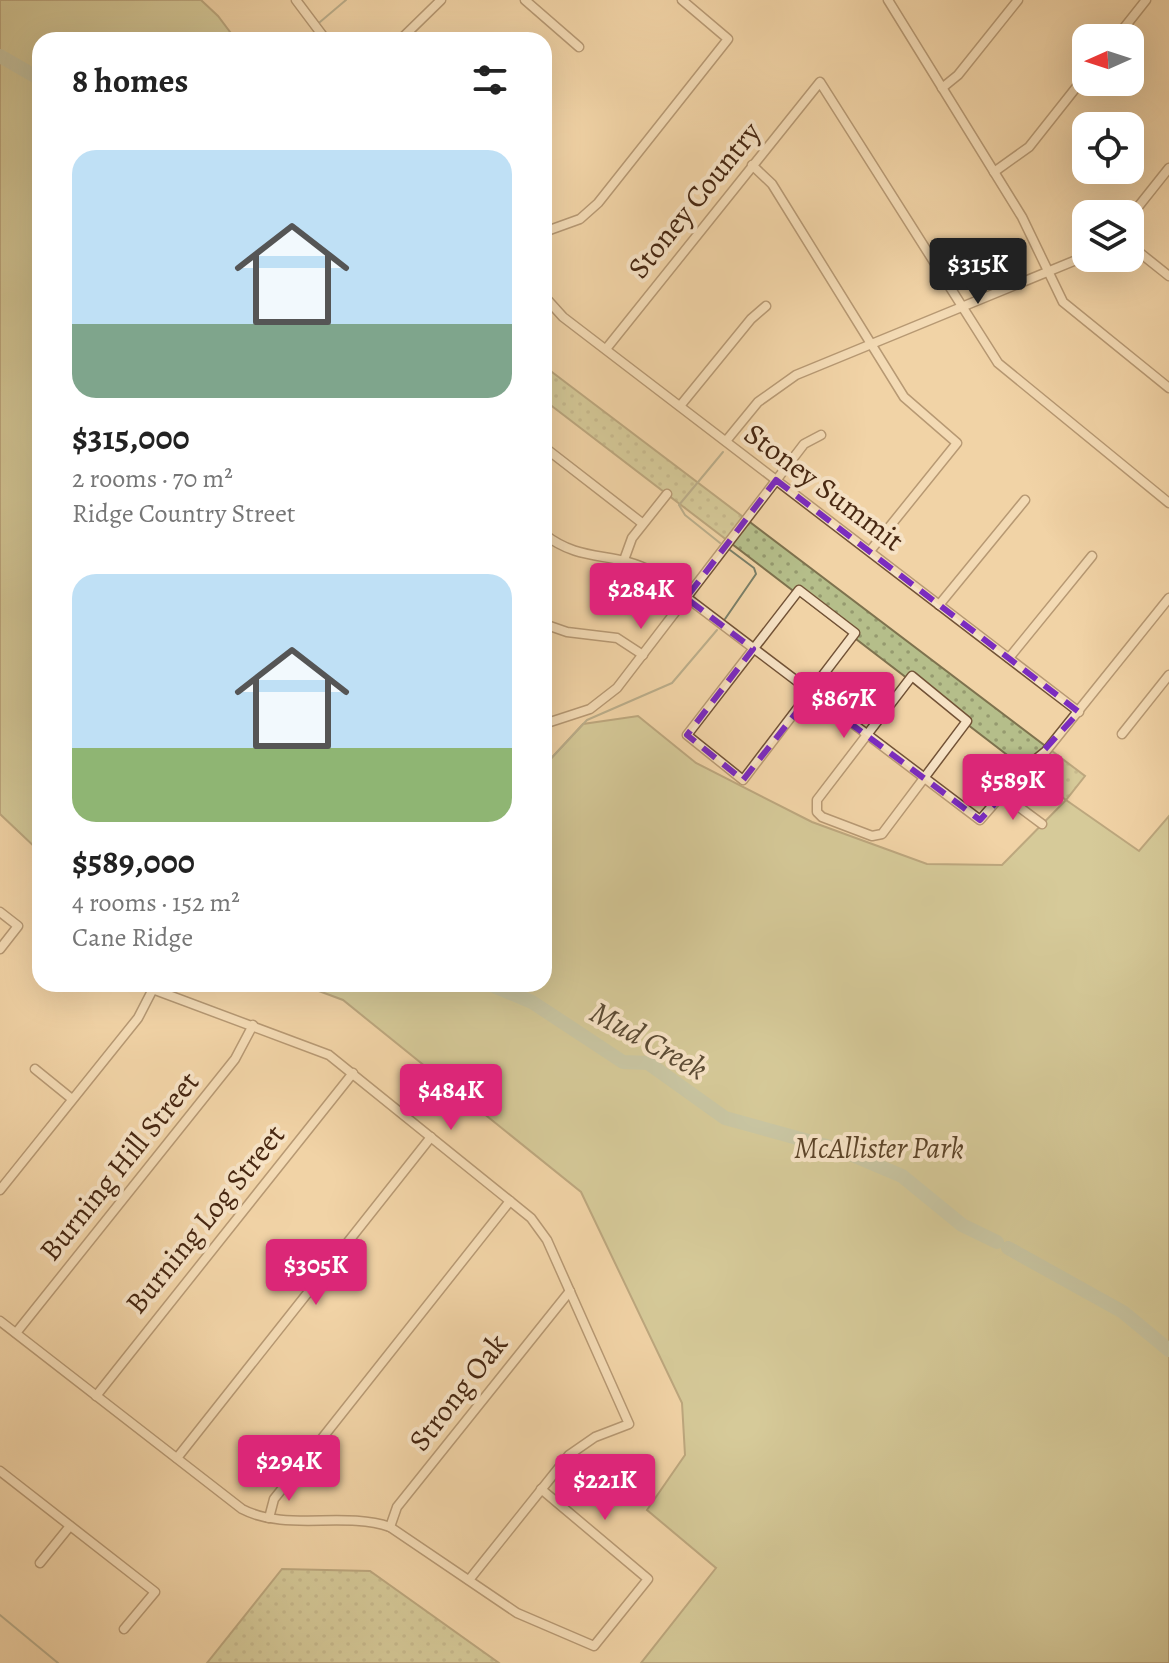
<!DOCTYPE html>
<meta charset="utf-8">
<style>
body{margin:0;font-family:Alegreya,serif;background:#f2f2f2;color:#222;height:100vh;display:flex;flex-direction:column;font-size:30px;white-space:nowrap}
*{box-sizing:border-box;margin:0}
p{font-size:26px;color:#767676}
.icon{flex:none;width:44px;height:44px;fill:none;stroke:currentColor;stroke-width:2;stroke-linecap:round;stroke-linejoin:round}
.map{position:relative;flex:1;overflow:hidden}
.panel{position:absolute;left:32px;top:32px;width:520px;height:960px;display:flex;flex-direction:column;background:#fff;border-radius:24px;box-shadow:0 8px 32px #0002}
.panel>*{flex:none}
.needle{width:52px;rotate:267deg}
.buttons{position:absolute;left:1072px;top:24px;display:grid;gap:16px}
.buttons a{display:grid;place-items:center;width:72px;height:72px;border-radius:16px;background:#fff;box-shadow:0 8px 32px #0002;font-size:40px}
.price{position:absolute;translate:-50% -68px;padding:0 18px;border-radius:8px;background:#db2777;color:#fff;font-size:26px;line-height:52px;filter:drop-shadow(0 2px 4px #0008)}
.price::after{content:'';position:absolute;left:50%;top:48px;width:24px;height:18px;margin-left:-12px;background:inherit;clip-path:polygon(0 0,100% 0,50% 100%)}
.price.on{background:#222;color:#fff}
ul{padding:0;list-style:none}
li{display:grid;align-content:center;gap:16px;height:424px;padding:0 40px}
li span{display:grid;place-items:center;height:248px;border-radius:24px;color:#555}
li>.icon{margin-inline-start:auto}
span .icon{width:144px;height:144px;fill:#fffc;stroke-width:1}
li b{font-size:34px}
h2{display:flex;justify-content:space-between;align-items:center;height:96px;padding:0 40px;font-size:34px}
.map>svg:first-child{display:block}
.grass{fill:url(#grass-dots);stroke:#7e724e;stroke-width:2}
.park{fill:#b5be8a;stroke:#7e724e;stroke-width:2}
.lines{fill:none;stroke-linecap:round;stroke-linejoin:round}
.stream{stroke:#7a7f68;stroke-width:2}
.river{stroke:#9cb9a2;stroke-width:14}
.street-casing{stroke:#725236;stroke-width:11}
.street{stroke:#f6e2c5;stroke-width:8}
.marked{fill:none;stroke:#7b2cbf;stroke-width:6;stroke-dasharray:16 10;stroke-linejoin:round}
.labels{text-anchor:middle;stroke-width:8;stroke-linejoin:round;paint-order:stroke}
.street-label{font-size:30px;fill:#472711;stroke:#f6e2c5}
.park-label{font-size:30px;font-style:italic;fill:#5d4529;stroke:#f6e2c5}
.water-label{font-size:32px;font-style:italic;fill:#5c4c35;stroke:#f6e2c5}
</style>
<div class="map">
<svg width="1169" height="1663" viewBox="0 0 1169 1663">
<defs>
<pattern id="grass-dots" width="8" height="8" patternUnits="userSpaceOnUse" patternTransform="scale(2)"><rect width="8" height="8" fill="#b5be8a"/><path d="M2 2h.1M6 6h.1" fill="none" stroke="#959a6f" stroke-width="1.8" stroke-linecap="round"/></pattern>
</defs>
<rect width="100%" height="100%" fill="#f1d3a6"/>
<filter id="stains"><feTurbulence type="fractalNoise" baseFrequency=".0025" numOctaves="4"/><feColorMatrix values="0 0 0 0 .2 0 0 0 0 .09 0 0 0 0 .02 0 0 0 .5 -.17"/></filter>
<radialGradient id="worn" r=".72"><stop offset=".6" stop-color="#630" stop-opacity="0"/><stop offset="1" stop-color="#630" stop-opacity=".3"/></radialGradient>
<!-- grass -->
<g class="grass">
<polygon points="544,366 1085,776 1066,800 544,400"/>
<polygon points="282,1569 370,1571 499,1663 207,1663"/>
</g>
<!-- park -->
<g class="park">
<polygon points="0,0 201,0 218,16 236,40 40,40 40,852 0,814"/>
<polygon points="638,716 696,763 812,822 927,864 1002,865 1066,800 1139,851 1169,816 1169,1663 641,1663 716,1568 647,1510 685,1455 682,1403 581,1192 343,1000 300,984 544,984 544,766 583,724"/>
</g>
<g class="lines">
<!-- stream -->
<g class="stream">
<polyline points="320,22 346,0"/>
<polyline points="221,40 257,40"/>
<polyline points="268,40 305,33"/>
<polyline points="720,543 685,515 679,505 723,452"/>
<polyline points="725,619 756,574 754,568 730,550"/>
<polyline points="544,766 587,720 672,683 717,630"/>
<polyline points="504,990 506,984"/>
<polyline points="0,1615 58,1663"/>
</g>
<!-- river -->
<g class="river">
<polyline points="0,56 40,79"/>
<polyline points="489,984 532,1002 623,1062 648,1063 725,1118 841,1150 902,1176 962,1225 997,1242"/>
<polyline points="1008,1248 1123,1312 1169,1350"/>
</g>
<!-- street casing -->
<g class="street-casing">
<g id="street">
<polyline points="296,0 326,40"/>
<polyline points="525,0 579,47"/>
<polyline points="888,0 1022,217 1063,302 1169,388"/>
<polyline points="1116,38 1146,0"/>
<polyline points="400,40 441,0"/>
<polyline points="942,88 958,75 1018,0"/>
<polyline points="752,165 772,184 904,397 957,443 870,551"/>
<polyline points="994,172 1029,147 1086,75"/>
<polyline points="1130,217 1169,168"/>
<polyline points="544,232 580,219 598,203 728,39 682,0"/>
<polyline points="1130,245 1169,276"/>
<polyline points="544,296 563,317 1079,712"/>
<polyline points="606,349 820,82 998,363 1169,503"/>
<polyline points="680,406 751,319 766,306"/>
<polyline points="726,441 758,402 796,375 1086,256"/>
<polyline points="544,447 642,523"/>
<path d="M544,534C582,564 613,550 653,572L980,820L1026,767L1046,751L1169,598"/>
<polyline points="624,560 632,538 667,494"/>
<polygon points="799,590 855,633 743,780 687,735"/>
<polyline points="939,605 1025,500"/>
<polyline points="544,624 567,632 617,638 643,655"/>
<polyline points="1009,658 1092,556"/>
<polygon points="912,676 967,721 882,834 872,836 822,817 817,812 817,800"/>
<polyline points="544,724 590,709 617,688 804,444 821,435"/>
<polyline points="1122,734 1169,675"/>
<polyline points="1003,795 1042,824"/>
<polyline points="0,912 18,926 0,949"/>
<polyline points="139,984 329,1055 531,1218 547,1240 629,1424 595,1437 569,1455 469,1580"/>
<polyline points="35,1069 72,1099"/>
<polyline points="0,1190 138,1018 153,989"/>
<path d="M0,1321L242,1509C286,1532 343,1511 390,1527L517,1613L594,1646L648,1579L541,1489"/>
<polyline points="16,1333 235,1059 253,1025"/>
<polyline points="96,1396 353,1073"/>
<polyline points="177,1458 431,1137"/>
<polyline points="0,1471 155,1592 124,1629"/>
<polyline points="269,1518 274,1499 510,1201"/>
<polyline points="390,1527 397,1507 570,1291"/>
<polyline points="40,1563 70,1526"/>
</g>
</g>
<!-- street -->
<use href="#street" class="street"/>
</g>
<!-- marked area -->
<path d="M0 0H1169V1663H0ZM776,480L1079,712L980,820L811,694L743,780L687,735L753,649L686,598Z" fill="#f1d3a6" fill-opacity=".55" fill-rule="evenodd"/>
<path class="marked" d="M776,480L1079,712L980,820L811,694L743,780L687,735L753,649L686,598Z"/>
<g class="labels">
<!-- street labels -->
<g class="street-label">
<text transform="translate(694 200) rotate(-51)" y="10">Stoney Country</text>
<text transform="translate(824 487) rotate(37)" y="10">Stoney Summit</text>
<text transform="translate(119 1166) rotate(-51)" y="10">Burning Hill Street</text>
<text transform="translate(205 1219) rotate(-51)" y="10">Burning Log Street</text>
<text transform="translate(458 1392) rotate(-52)" y="10">Strong Oak</text>
</g>
<!-- park labels -->
<g class="park-label">
<text x="879" y="1158">McAllister Park</text>
</g>
<!-- water labels -->
<g class="water-label">
<text transform="translate(649 1040) rotate(29)" y="11">Mud Creek</text>
</g>
</g>
<rect width="100%" height="100%" filter="url(#stains)"/>
<rect width="100%" height="100%" fill="url(#worn)"/>
</svg>
<div class="buttons">
<a><svg class="needle" viewBox="-14 -14 28 28"><path d="M0-13l5 13h-10z" fill="#e53935"/><path d="M0 13l5-13h-10z" fill="#767676"/></svg></a>
<a><svg class="icon" aria-label="locate" viewBox="0 0 24 24"><circle cx="12" cy="12" r="6"/><path d="M12 2v4M12 18v4M2 12h4M18 12h4"/></svg></a>
<a><svg class="icon" aria-label="layers" viewBox="0 0 24 24"><path d="M12 4l9 5-9 5-9-5zM3 14l9 5 9-5"/></svg></a>
</div>
<b class="price on" style="left:978px;top:306px">$315K</b>
<b class="price" style="left:641px;top:631px">$284K</b>
<b class="price" style="left:844px;top:740px">$867K</b>
<b class="price" style="left:1013px;top:822px">$589K</b>
<b class="price" style="left:451px;top:1132px">$484K</b>
<b class="price" style="left:316px;top:1307px">$305K</b>
<b class="price" style="left:289px;top:1503px">$294K</b>
<b class="price" style="left:605px;top:1522px">$221K</b>
<section class="panel">
<h2>8 homes<svg class="icon" aria-label="filters" viewBox="0 0 24 24"><path d="M4 7h16M4 17h16"/><circle cx="9" cy="7" r="2"/><circle cx="15" cy="17" r="2"/></svg></h2>
<ul>
<li><span style="background:linear-gradient(#bfe0f5 70%,#7fa58c 0)"><svg class="icon" aria-label="home" viewBox="0 0 24 24"><path d="M3 11l9-7 9 7M6 9v11h12V9"/></svg></span><div><b>$315,000</b><p>2 rooms · 70 m²</p><p>Ridge Country Street</p></div></li>
<li><span style="background:linear-gradient(#bfe0f5 70%,#8fb573 0)"><svg class="icon" aria-label="home" viewBox="0 0 24 24"><path d="M3 11l9-7 9 7M6 9v11h12V9"/></svg></span><div><b>$589,000</b><p>4 rooms · 152 m²</p><p>Cane Ridge</p></div></li>
</ul>
</section>
</div>
